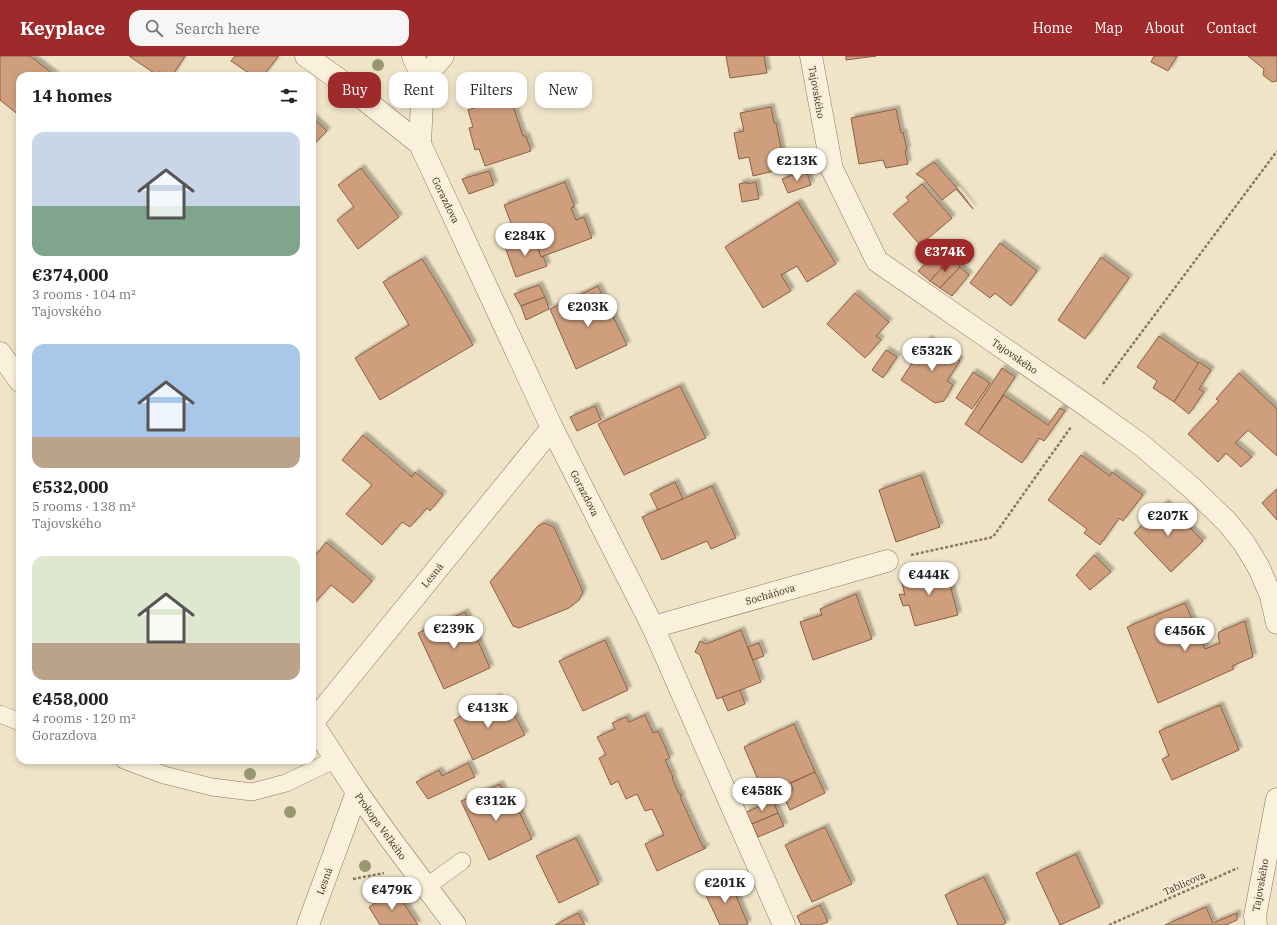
<!DOCTYPE html>
<meta charset="utf-8">
<style>
body{margin:0;font-family:"IBM Plex Serif",serif;background:#f6f6f6;color:#202124;height:100vh;display:flex;flex-direction:column;font-size:15px;white-space:nowrap}
*{box-sizing:border-box;margin:0}
p{font-size:13px;color:#757577}
.icon{flex:none;width:22px;height:22px;fill:none;stroke:currentColor;stroke-width:2;stroke-linecap:round;stroke-linejoin:round}
.map{position:relative;flex:1;overflow:hidden}
.panel{position:absolute;left:16px;top:16px;width:300px;height:692px;display:flex;flex-direction:column;background:#fff;border-radius:12px;box-shadow:0 2px 6px #0003}
.panel>*{flex:none}
.banner{position:absolute;left:328px;top:16px;width:380px;height:36px;display:flex;gap:8px}
.price{position:absolute;translate:-50% -34px;padding:0 9px;border-radius:14px;background:#fff;color:#222;font-size:13px;line-height:26px;filter:drop-shadow(0 1px 2px #0008)}
.price::after{content:'';position:absolute;left:50%;top:24px;width:12px;height:9px;margin-left:-6px;background:inherit;clip-path:polygon(0 0,100% 0,50% 100%)}
.price.active{background:#9e2a2b;color:#fff}
ul{padding:0;list-style:none}
li{display:grid;align-content:center;gap:8px;height:212px;padding:0 16px}
li span{display:grid;place-items:center;height:124px;border-radius:12px;color:#555}
li>.icon{margin-inline-start:auto}
span .icon{width:72px;height:72px;fill:#fffc;stroke-width:1}
li b{font-size:17px}
h2{display:flex;justify-content:space-between;align-items:center;height:48px;padding:0 16px;font-size:17px}
.chip{padding:0 14px;border-radius:12px;background:#fff;box-shadow:0 2px 6px #0003;font-size:14px;line-height:36px}
.chip.active{background:#9e2a2b;color:#fff}
header{display:flex;align-items:center;gap:24px;box-sizing:border-box;height:56px;padding:0 20px;background:#9e2a2b;color:#fff}
header strong{font-size:19px}
nav{display:flex;gap:22px;margin-inline-start:auto;font-size:14px}
.search{width:280px;height:36px;background:#f6f6f6;display:flex;align-items:center;gap:10px;box-sizing:border-box;padding:0 14px;border-radius:12px;color:#757577;font-size:15px}
.map>svg:first-child{display:block}
.building{fill:#cf9f7d;stroke:#8d5f41;filter:url(#shadow)}
.lines{fill:none;stroke-linecap:round;stroke-linejoin:round}
.service-casing{stroke:#8d765c;stroke-width:18}
.minor-casing{stroke:#8d765c;stroke-width:23}
.path{stroke:#8d765c;stroke-width:2.5;stroke-dasharray:3 2;stroke-linecap:butt}
.service{stroke:#faf1dc;stroke-width:17}
.minor{stroke:#faf1dc;stroke-width:22}
.tree{fill:#96986f}
.labels{text-anchor:middle;stroke-width:3.5;stroke-linejoin:round;paint-order:stroke}
.street-label{font-size:10px;fill:#3d2e20;stroke:#f7eed8}
</style>
<header>
<strong>Keyplace</strong>
<div class="search"><svg class="icon" aria-label="search" viewBox="0 0 24 24"><circle cx="10" cy="10" r="6"/><path d="M15 15l6 6"/></svg>Search here</div>
<nav><a>Home</a><a>Map</a><a>About</a><a>Contact</a></nav>
</header>
<div class="map">
<svg width="1277" height="869" viewBox="0 0 1277 869">
<defs>
<filter id="shadow"><feDropShadow dx="3.5" dy="-3.5" stdDeviation="1" flood-color="#0004"/></filter>
</defs>
<rect width="100%" height="100%" fill="#f0e4c8"/>
<!-- building -->
<g class="building">
<polygon points="0,0 30,0 56,20 20,20 20,60 0,44"/>
<polygon points="129,0 185,0 172,20 167,20 160,16 154,17"/>
<polygon points="235,0 277,0 278,1 263,20 253,20 231,5"/>
<polygon points="726,0 764,0 767,17 730,22"/>
<polygon points="846,0 876,0 846,4"/>
<polygon points="1154,0 1177,0 1168,15 1151,6"/>
<polygon points="1248,0 1277,0 1277,25 1272,26 1263,19 1264,13"/>
<polygon points="510,41 523,80 526,80 531,95 485,110 479,93 475,94 469,72 473,71 468,54"/>
<polygon points="771,51 774,67 776,67 782,96 780,97 783,113 753,120 749,101 739,103 734,77 744,75 740,57"/>
<polygon points="896,53 901,77 903,76 907,94 905,95 908,108 886,112 883,104 859,108 851,62"/>
<polygon points="312,61 327,75 312,90"/>
<polygon points="934,106 962,138 973,153 956,133 942,144 924,123 916,118"/>
<polygon points="361,112 399,161 358,193 337,164 354,151 338,129"/>
<polygon points="806,114 811,129 788,137 782,123"/>
<polygon points="489,115 494,129 469,138 462,123"/>
<polygon points="565,126 574,149 574,151 571,152 576,164 584,161 592,182 541,201 534,182 525,185 524,183 518,185 504,149"/>
<polygon points="747,126 747,128 756,126 759,143 742,146 739,128"/>
<polygon points="922,128 952,162 920,189 893,158 909,145 906,141"/>
<polygon points="798,146 836,208 807,226 797,210 781,219 791,235 763,252 725,191"/>
<polygon points="534,182 541,201 543,200 547,210 516,221 505,191 524,183 525,185"/>
<polygon points="1000,187 1037,215 1011,250 995,237 990,242 970,227"/>
<polygon points="940,193 951,202 930,225 918,215"/>
<polygon points="1101,201 1129,222 1085,283 1058,264"/>
<polygon points="951,202 960,211 940,232 930,225"/>
<polygon points="422,203 445,240 473,289 380,344 355,302 409,269 383,226"/>
<polygon points="960,211 969,219 952,240 940,232"/>
<polygon points="539,229 545,241 521,250 514,238"/>
<polygon points="598,230 627,289 576,313 550,253"/>
<polygon points="855,237 889,266 876,280 881,284 865,302 827,268"/>
<polygon points="545,241 549,253 526,264 521,250"/>
<polygon points="1159,280 1199,308 1174,346 1153,332 1157,325 1137,311"/>
<polygon points="928,283 960,305 947,325 953,329 944,345 935,347 901,324"/>
<polygon points="886,294 897,301 883,322 872,314"/>
<polygon points="1199,306 1211,314 1199,333 1204,336 1189,358 1174,346"/>
<polygon points="1002,312 1015,321 978,377 965,368"/>
<polygon points="973,316 990,327 972,353 956,342"/>
<polygon points="1239,317 1277,353 1277,400 1248,374 1235,387 1252,401 1241,411 1226,397 1218,406 1188,378 1219,345 1216,343"/>
<polygon points="680,330 706,382 624,419 598,368"/>
<polygon points="1004,339 1048,369 1060,352 1065,355 1044,385 1039,382 1022,407 978,377"/>
<polygon points="595,350 601,364 577,375 570,361"/>
<polygon points="363,379 412,421 415,416 443,439 430,455 427,452 410,471 402,466 382,489 346,458 372,429 342,404"/>
<polygon points="1081,399 1110,420 1112,416 1143,439 1123,465 1119,462 1100,489 1084,477 1087,473 1048,444"/>
<polygon points="921,419 940,471 896,486 879,434"/>
<polygon points="675,426 683,443 658,454 650,438"/>
<polygon points="712,430 736,482 711,493 707,485 662,504 642,461"/>
<polygon points="1277,433 1277,464 1262,447"/>
<polygon points="1165,447 1203,485 1171,516 1134,477"/>
<polygon points="544,467 554,471 583,536 579,544 569,552 519,572 513,570 490,526 538,470"/>
<polygon points="326,486 372,525 353,547 331,529 312,550 312,497 315,500"/>
<polygon points="1094,499 1111,516 1090,534 1076,519"/>
<polygon points="945,510 958,559 915,570 909,549 903,550 899,538 905,539 901,523"/>
<polygon points="856,538 872,583 813,604 800,566 822,559 820,553"/>
<polygon points="1185,547 1205,593 1220,587 1218,581 1219,576 1245,565 1253,601 1232,610 1234,613 1158,647 1127,571"/>
<polygon points="465,556 490,612 444,633 418,577"/>
<polygon points="741,574 761,626 717,643 700,599 695,596 700,585 706,588"/>
<polygon points="605,584 628,634 583,655 559,605"/>
<polygon points="759,587 764,600 753,604 748,591"/>
<polygon points="740,634 745,648 728,655 722,641"/>
<polygon points="498,641 509,662 515,660 525,679 473,704 454,664"/>
<polygon points="1220,649 1239,694 1172,724 1162,703 1169,700 1159,675"/>
<polygon points="645,659 653,677 658,675 670,702 665,704 673,721 672,722 679,738 682,739 680,741 703,791 705,790 706,792 657,815 645,788 664,779 652,753 645,755 637,738 626,743 618,725 611,729 599,702 606,699 597,681 615,673 612,667 626,661 629,666"/>
<polygon points="794,668 815,716 764,738 744,691"/>
<polygon points="468,707 475,721 428,743 416,726 439,714 442,720"/>
<polygon points="815,716 825,737 790,754 783,739 793,734 791,727"/>
<polygon points="500,728 507,744 513,743 532,783 489,804 461,745"/>
<polygon points="773,745 778,757 752,768 746,756"/>
<polygon points="778,757 784,770 758,781 752,768"/>
<polygon points="825,771 852,828 812,846 785,789"/>
<polygon points="576,782 599,828 559,847 536,800"/>
<polygon points="1076,798 1100,851 1060,869 1036,817"/>
<polygon points="728,821 748,868 746,869 720,869 703,833"/>
<polygon points="984,821 1006,867 1002,869 958,869 945,839"/>
<polygon points="395,834 418,869 380,869 369,851"/>
<polygon points="820,849 828,866 820,869 801,869 797,860"/>
<polygon points="1206,851 1213,867 1237,857 1237,864 1226,869 1165,869"/>
<polygon points="578,857 585,869 555,869"/>
</g>
<g class="lines">
<!-- service casing -->
<g class="service-casing">
<g id="service">
<polyline points="0,658 20,666"/>
<polyline points="124,704 164,719 212,731 252,736 286,727 336,703"/>
<polyline points="426,831 462,805"/>
</g>
</g>
<!-- minor casing -->
<g class="minor-casing">
<g id="minor">
<polyline points="306,0 341,25 420,88"/>
<polyline points="413,0 423,23 420,88 552,372 653,571 784,869"/>
<polyline points="811,0 832,113 877,205 1087,350 1140,388 1191,431 1227,466 1244,487 1259,512 1271,540 1277,567"/>
<polyline points="423,23 443,0"/>
<polyline points="0,297 20,325"/>
<polyline points="653,571 887,505"/>
<polyline points="312,667 552,372"/>
<polyline points="312,667 357,736 389,781 455,869"/>
<polyline points="308,869 357,736"/>
<polyline points="1256,869 1255,860 1277,743"/>
</g>
</g>
<!-- path -->
<g class="path">
<polyline points="1103,328 1277,95"/>
<polyline points="911,499 993,481 1071,371"/>
<polyline points="353,823 384,817"/>
<polyline points="1109,869 1238,812"/>
</g>
<!-- service -->
<use href="#service" class="service"/>
<!-- minor -->
<use href="#minor" class="minor"/>
</g>
<!-- trees -->
<g class="tree">
<circle cx="378" cy="9" r="6"/>
<circle cx="250" cy="718" r="6"/>
<circle cx="290" cy="756" r="6"/>
<circle cx="365" cy="810" r="6"/>
</g>
<g class="labels">
<!-- street labels -->
<g class="street-label">
<text transform="translate(817 36) rotate(80)" y="4">Tajovského</text>
<text transform="translate(446 144) rotate(64)" y="4">Gorazdova</text>
<text transform="translate(1015 300) rotate(35)" y="4">Tajovského</text>
<text transform="translate(585 437) rotate(63)" y="4">Gorazdova</text>
<text transform="translate(432 519) rotate(-51)" y="4">Lesná</text>
<text transform="translate(770 538) rotate(-16)" y="4">Socháňova</text>
<text transform="translate(381 770) rotate(54)" y="4">Prokopa Veľkého</text>
<text transform="translate(324 825) rotate(-70)" y="4">Lesná</text>
<text transform="translate(1184 827) rotate(-24)" y="4">Tablicova</text>
<text transform="translate(1260 829) rotate(-80)" y="4">Tajovského</text>
</g>
</g>
</svg>
<b class="price" style="left:797px;top:126px">€213K</b>
<b class="price" style="left:525px;top:201px">€284K</b>
<b class="price active" style="left:945px;top:217px">€374K</b>
<b class="price" style="left:588px;top:272px">€203K</b>
<b class="price" style="left:932px;top:316px">€532K</b>
<b class="price" style="left:1168px;top:481px">€207K</b>
<b class="price" style="left:929px;top:540px">€444K</b>
<b class="price" style="left:454px;top:594px">€239K</b>
<b class="price" style="left:1185px;top:596px">€456K</b>
<b class="price" style="left:488px;top:673px">€413K</b>
<b class="price" style="left:762px;top:756px">€458K</b>
<b class="price" style="left:496px;top:766px">€312K</b>
<b class="price" style="left:725px;top:848px">€201K</b>
<b class="price" style="left:392px;top:855px">€479K</b>
<div class="banner">
<a class="chip active">Buy</a>
<a class="chip">Rent</a>
<a class="chip">Filters</a>
<a class="chip">New</a>
</div>
<section class="panel">
<h2>14 homes<svg class="icon" aria-label="filters" viewBox="0 0 24 24"><path d="M4 7h16M4 17h16"/><circle cx="9" cy="7" r="2"/><circle cx="15" cy="17" r="2"/></svg></h2>
<ul>
<li><span style="background:linear-gradient(#c9d6e8 60%,#7fa58c 0)"><svg class="icon" aria-label="home" viewBox="0 0 24 24"><path d="M3 11l9-7 9 7M6 9v11h12V9"/></svg></span><div><b>€374,000</b><p>3 rooms · 104 m²</p><p>Tajovského</p></div></li>
<li><span style="background:linear-gradient(#a9c7e8 75%,#b9a48a 0)"><svg class="icon" aria-label="home" viewBox="0 0 24 24"><path d="M3 11l9-7 9 7M6 9v11h12V9"/></svg></span><div><b>€532,000</b><p>5 rooms · 138 m²</p><p>Tajovského</p></div></li>
<li><span style="background:linear-gradient(#dfe7d0 70%,#b9a48a 0)"><svg class="icon" aria-label="home" viewBox="0 0 24 24"><path d="M3 11l9-7 9 7M6 9v11h12V9"/></svg></span><div><b>€458,000</b><p>4 rooms · 120 m²</p><p>Gorazdova</p></div></li>
</ul>
</section>
</div>
